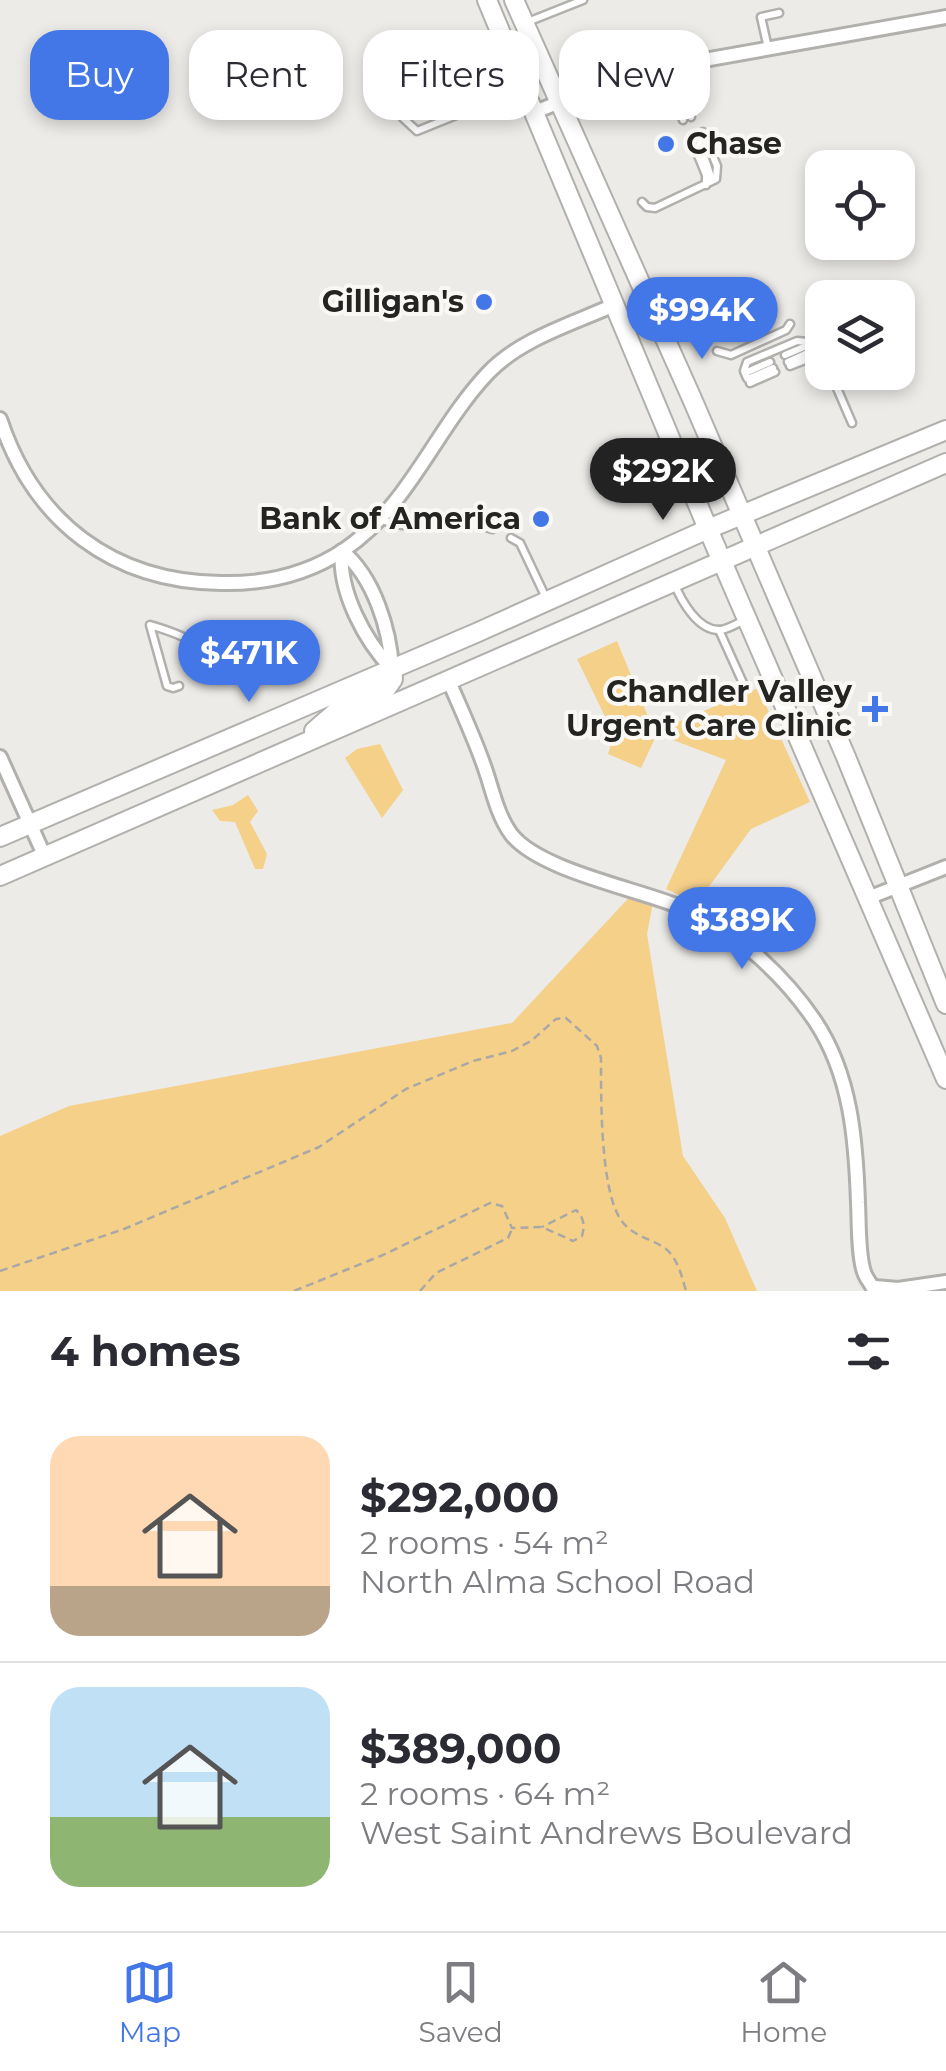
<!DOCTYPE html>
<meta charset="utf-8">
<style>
body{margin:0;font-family:Montserrat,sans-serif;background:#f2f2f3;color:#2b2b33;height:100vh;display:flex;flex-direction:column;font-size:38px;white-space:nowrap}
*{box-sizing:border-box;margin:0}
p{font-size:32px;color:#7c7c81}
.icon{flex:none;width:55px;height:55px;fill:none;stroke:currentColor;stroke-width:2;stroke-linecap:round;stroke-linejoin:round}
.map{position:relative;height:1291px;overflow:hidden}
.side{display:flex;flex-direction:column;background:#fff;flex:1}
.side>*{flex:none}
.top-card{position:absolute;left:30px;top:30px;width:888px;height:90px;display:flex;gap:20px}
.fabs{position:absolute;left:805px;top:150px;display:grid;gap:20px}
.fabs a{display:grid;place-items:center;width:110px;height:110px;border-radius:20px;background:#fff;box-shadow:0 5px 15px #0003;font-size:50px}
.price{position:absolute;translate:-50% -85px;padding:0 22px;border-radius:35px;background:#4377e7;color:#fff;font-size:32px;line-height:65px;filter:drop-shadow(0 2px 5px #0008)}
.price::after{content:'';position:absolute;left:50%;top:60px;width:30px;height:22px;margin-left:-15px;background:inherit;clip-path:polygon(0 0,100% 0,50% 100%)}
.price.current{background:#222;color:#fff}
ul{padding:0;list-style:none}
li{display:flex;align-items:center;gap:30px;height:250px;padding:0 50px}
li+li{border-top:2px solid #e1e1e2}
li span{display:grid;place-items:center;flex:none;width:280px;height:200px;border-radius:30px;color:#555}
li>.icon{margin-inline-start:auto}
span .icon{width:120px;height:120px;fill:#fffc;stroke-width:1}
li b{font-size:42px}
h2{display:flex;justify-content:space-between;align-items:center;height:120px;padding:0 50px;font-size:42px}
.tag{padding:0 35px;border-radius:30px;background:#fff;box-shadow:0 5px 15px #0003;font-size:35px;line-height:90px}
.tag.current{background:#4377e7;color:#fff}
.tab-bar{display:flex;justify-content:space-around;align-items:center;height:140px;border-top:2px solid #e1e1e2;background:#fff;font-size:28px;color:#7c7c81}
.tab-bar a{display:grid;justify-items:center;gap:5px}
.tab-bar .current{color:#4377e7}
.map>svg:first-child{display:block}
.green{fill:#f5d089}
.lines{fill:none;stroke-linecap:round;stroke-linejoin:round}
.service-casing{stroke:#b1b0ad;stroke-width:11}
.minor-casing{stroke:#b1b0ad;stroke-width:18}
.secondary-casing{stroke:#b1b0ad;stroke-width:22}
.path{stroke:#a9a8a6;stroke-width:2.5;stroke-dasharray:8 5;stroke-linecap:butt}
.service{stroke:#fff;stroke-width:6}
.minor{stroke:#fff;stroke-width:12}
.secondary{stroke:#fff;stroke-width:18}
.poi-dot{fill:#4377e7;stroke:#faf8f5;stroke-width:4}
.labels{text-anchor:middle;stroke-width:8;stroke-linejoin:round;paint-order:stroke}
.poi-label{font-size:30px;font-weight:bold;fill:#242423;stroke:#faf8f5;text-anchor:end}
</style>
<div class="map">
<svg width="946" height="1291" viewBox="0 0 946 1291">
<rect width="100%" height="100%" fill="#ecebe8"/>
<!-- green -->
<g class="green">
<polygon points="617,641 656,736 641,768 608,754 614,735 577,659"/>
<polygon points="758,688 810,802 751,829 697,903 666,889 726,760 662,736 659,730"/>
<polygon points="380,744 403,790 382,818 345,758 357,749"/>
<polygon points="248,795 258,811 250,822 267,854 263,869 255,869 235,822 220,821 212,810 233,805"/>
<polygon points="636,890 654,897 647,934 683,1156 725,1218 757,1291 0,1291 0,1136 69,1106 512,1023"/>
</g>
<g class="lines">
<!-- service casing -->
<g class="service-casing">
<g id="service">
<polyline points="525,23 583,0"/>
<polyline points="768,48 761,17 779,13"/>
<path d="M391,93L403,118L417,131L474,108C483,88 471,77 458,63"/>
<polyline points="678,104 683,105 691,117"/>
<polyline points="678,104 683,120"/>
<polyline points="697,135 712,180"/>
<polyline points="691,138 706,175 706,185"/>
<polyline points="642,202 647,207 655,208 716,179 717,166 703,132"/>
<polyline points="717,351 731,355 786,330 790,324"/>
<polyline points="785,355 804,347 819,347"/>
<polyline points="788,362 810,352 821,354"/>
<polyline points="790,366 813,357 821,358"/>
<polyline points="830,372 852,423"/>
<polyline points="745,373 770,362"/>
<polyline points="747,378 744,371 747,362 797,341 817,343 822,353"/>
<polyline points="748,379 773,368"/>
<polyline points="750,383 775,372"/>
<path d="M382,520C418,534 456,517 492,529"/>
<polyline points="511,538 520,543 547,600"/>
<path d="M674,583C681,600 698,632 721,630C728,629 738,623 745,620"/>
<polyline points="719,630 743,683"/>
<path d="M179,686L173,688L167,686L150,625C169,631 224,645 199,676"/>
</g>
</g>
<!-- minor casing -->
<g class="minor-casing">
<g id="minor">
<polyline points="535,112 631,73 946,17"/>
<path d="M0,419C34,522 113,582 221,583C265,584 308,574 344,550C410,505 435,429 488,373C520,339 572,324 614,305"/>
<path d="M342,551C338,591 365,641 392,669"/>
<path d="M342,551C374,577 390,630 392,669"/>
<path d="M448,679C460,707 473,735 483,763C492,787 496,813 511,834C540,872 645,890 691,911C739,933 786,978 815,1021C851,1075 856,1141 858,1203C859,1221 858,1255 864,1272C866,1279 872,1284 874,1291"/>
<polyline points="0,757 45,857"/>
<polyline points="868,898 946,867"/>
<polyline points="875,1287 898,1289 946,1282"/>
</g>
</g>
<!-- secondary casing -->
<g class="secondary-casing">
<g id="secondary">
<polyline points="487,0 708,529 946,1079"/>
<polyline points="514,0 693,401 846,757 946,1004"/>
<polyline points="314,731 337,711 386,689 393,679 392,669"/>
<polyline points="0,837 476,633 708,529 946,430"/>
<polyline points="0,876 946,463"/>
</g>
</g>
<!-- path -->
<g class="path">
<path d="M0,1271L124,1229L319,1147L406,1089L473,1061L512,1051L531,1041L556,1019L566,1018L597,1046L601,1058C601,1096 600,1190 621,1220C633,1237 651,1238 666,1249C678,1259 682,1277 686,1291"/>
<path d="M294,1291L383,1255L490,1203L502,1206L512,1228L542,1227L573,1241L582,1236C585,1225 584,1218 576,1210L542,1227"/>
<polyline points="420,1291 436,1273 508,1238 512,1229"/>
</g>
<!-- service -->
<use href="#service" class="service"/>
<!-- minor -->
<use href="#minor" class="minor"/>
<!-- secondary -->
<use href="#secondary" class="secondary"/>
</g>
<!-- markers -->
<g class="poi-dot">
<circle cx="666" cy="144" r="10"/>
<circle cx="484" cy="302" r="10"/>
<circle cx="541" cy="519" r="10"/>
<path d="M870 694h10v10h10v10h-10v10h-10v-10h-10v-10h10z"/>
</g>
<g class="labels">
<!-- poi labels -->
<g class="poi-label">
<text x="686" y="154" text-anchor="start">Chase</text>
<text x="464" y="312">Gilligan's</text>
<text x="521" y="529">Bank of America</text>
<text x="852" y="702">Chandler Valley<tspan x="852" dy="34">Urgent Care Clinic</tspan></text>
</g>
</g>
</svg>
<div class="fabs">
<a><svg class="icon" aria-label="locate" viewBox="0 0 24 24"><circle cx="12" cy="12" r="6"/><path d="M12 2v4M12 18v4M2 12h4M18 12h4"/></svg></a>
<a><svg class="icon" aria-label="layers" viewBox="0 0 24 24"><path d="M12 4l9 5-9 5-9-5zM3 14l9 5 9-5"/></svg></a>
</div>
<b class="price" style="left:702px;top:362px">$994K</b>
<b class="price current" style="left:663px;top:523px">$292K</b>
<b class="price" style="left:249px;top:705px">$471K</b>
<b class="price" style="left:742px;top:972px">$389K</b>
<div class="top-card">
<a class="tag current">Buy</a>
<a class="tag">Rent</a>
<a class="tag">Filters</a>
<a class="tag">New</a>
</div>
</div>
<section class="side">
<h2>4 homes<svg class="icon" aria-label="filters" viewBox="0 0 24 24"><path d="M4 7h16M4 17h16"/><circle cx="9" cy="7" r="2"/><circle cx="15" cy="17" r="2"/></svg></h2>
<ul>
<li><span style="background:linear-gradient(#ffd9b3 75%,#b9a48a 0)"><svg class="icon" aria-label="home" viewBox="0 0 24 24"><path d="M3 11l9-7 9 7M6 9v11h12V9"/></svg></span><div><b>$292,000</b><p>2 rooms · 54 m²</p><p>North Alma School Road</p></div></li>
<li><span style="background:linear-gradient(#bfe0f5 65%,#8fb573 0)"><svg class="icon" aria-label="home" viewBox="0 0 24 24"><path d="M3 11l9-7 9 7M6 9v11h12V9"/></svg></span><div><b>$389,000</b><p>2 rooms · 64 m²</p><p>West Saint Andrews Boulevard</p></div></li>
</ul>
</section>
<nav class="tab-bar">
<a class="current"><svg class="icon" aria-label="map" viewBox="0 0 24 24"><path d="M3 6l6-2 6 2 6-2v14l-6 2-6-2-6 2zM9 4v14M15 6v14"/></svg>Map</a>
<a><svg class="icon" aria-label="saved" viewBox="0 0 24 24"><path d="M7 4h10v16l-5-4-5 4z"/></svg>Saved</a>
<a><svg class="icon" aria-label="home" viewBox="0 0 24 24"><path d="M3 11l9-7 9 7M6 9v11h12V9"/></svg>Home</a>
</nav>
